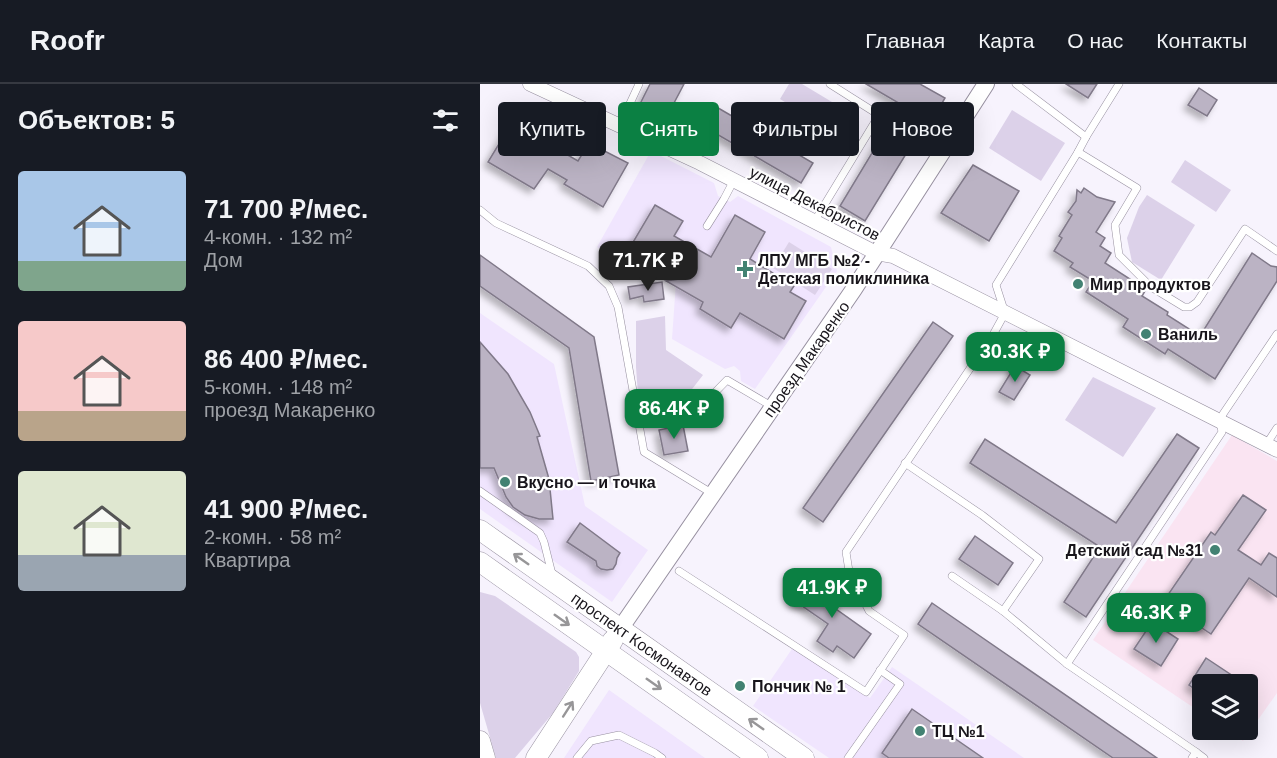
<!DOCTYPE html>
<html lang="ru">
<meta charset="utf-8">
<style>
body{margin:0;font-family:Arial,sans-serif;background:#20242c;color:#f1f3f6;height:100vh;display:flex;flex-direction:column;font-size:22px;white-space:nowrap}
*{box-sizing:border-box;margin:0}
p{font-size:20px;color:#9ea1a6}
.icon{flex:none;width:33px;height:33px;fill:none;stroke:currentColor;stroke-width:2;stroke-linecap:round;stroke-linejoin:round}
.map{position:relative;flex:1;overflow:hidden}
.side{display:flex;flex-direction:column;background:#171b24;width:480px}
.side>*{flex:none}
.guide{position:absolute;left:18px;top:18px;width:570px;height:54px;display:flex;gap:12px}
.controls{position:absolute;left:712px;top:590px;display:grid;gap:12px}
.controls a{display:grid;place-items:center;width:66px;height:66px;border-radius:6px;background:#171b24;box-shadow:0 6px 24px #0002;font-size:30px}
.price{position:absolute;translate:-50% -51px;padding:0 14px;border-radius:12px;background:#0b8043;color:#fff;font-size:20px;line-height:39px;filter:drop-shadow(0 2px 3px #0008)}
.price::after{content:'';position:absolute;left:50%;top:36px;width:18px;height:14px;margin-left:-9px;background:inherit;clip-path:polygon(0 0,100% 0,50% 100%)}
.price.current{background:#222;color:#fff}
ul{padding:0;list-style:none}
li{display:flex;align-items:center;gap:18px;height:150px;padding:0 18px}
li span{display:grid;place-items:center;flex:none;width:168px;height:120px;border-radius:6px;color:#555}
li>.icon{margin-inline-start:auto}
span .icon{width:72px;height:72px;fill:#fffc;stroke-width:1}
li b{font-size:26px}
h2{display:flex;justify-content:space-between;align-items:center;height:72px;padding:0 18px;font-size:26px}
.pill{padding:0 21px;border-radius:6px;background:#171b24;box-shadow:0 6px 24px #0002;font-size:21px;line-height:54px}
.pill.current{background:#0b8043;color:#fff}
header{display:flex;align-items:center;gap:36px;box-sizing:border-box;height:84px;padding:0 30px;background:#171b24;border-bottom:2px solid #363941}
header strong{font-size:28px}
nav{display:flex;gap:33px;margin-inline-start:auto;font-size:21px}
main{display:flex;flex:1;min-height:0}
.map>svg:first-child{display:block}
.built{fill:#f0e5fe}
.education{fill:#fae4f2}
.green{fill:#dcd1e9}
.building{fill:#bbb3c4;stroke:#807989;stroke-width:1.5;filter:url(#shadow)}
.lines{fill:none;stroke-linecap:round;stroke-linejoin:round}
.service-casing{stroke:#9790a0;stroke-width:8}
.minor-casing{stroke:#9790a0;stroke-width:15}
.tertiary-casing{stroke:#9790a0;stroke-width:18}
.secondary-casing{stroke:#9790a0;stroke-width:21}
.service{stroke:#fff;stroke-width:7}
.minor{stroke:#fff;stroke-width:14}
.tertiary{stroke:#fff;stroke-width:16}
.secondary{stroke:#fff;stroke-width:20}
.oneway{stroke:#979698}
.poi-dot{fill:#428272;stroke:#fff;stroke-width:2}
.labels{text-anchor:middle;stroke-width:4.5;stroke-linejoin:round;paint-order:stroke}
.street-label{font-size:16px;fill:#18151b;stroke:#fff}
.poi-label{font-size:16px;font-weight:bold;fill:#18151b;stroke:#fff;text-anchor:start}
</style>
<header>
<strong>Roofr</strong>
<nav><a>Главная</a><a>Карта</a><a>О нас</a><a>Контакты</a></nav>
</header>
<main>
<section class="side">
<h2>Объектов: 5<svg class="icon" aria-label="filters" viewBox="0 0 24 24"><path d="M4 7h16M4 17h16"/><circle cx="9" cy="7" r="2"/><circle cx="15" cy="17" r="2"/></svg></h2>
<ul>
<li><span style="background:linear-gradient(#a9c7e8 75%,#7fa58c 0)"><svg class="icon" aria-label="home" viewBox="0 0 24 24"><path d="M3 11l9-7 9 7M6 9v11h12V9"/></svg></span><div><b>71 700 ₽/мес.</b><p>4-комн. · 132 m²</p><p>Дом</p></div></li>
<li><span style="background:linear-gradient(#f6c9c9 75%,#b9a48a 0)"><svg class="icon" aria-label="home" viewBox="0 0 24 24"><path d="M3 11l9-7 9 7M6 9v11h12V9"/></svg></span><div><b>86 400 ₽/мес.</b><p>5-комн. · 148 m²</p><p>проезд Макаренко</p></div></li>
<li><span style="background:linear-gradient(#dfe7d0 70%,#9aa5b1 0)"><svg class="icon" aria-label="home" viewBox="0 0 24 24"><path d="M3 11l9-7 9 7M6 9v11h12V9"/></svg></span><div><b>41 900 ₽/мес.</b><p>2-комн. · 58 m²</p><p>Квартира</p></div></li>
</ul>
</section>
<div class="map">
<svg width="797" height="674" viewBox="0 0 797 674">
<defs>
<filter id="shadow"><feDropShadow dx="-4.5" dy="4.5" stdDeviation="3" flood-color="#0004"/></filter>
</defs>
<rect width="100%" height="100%" fill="#f7f3fd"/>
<!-- built -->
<g class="built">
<polygon points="171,67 234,99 238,112 250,118 258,112 351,163 357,187 275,305 261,297 260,287 254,282 245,285 192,255 196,198 168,182 151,183 117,163"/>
<polygon points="0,229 74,280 105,422 168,466 132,518 0,425"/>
<polygon points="314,562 390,614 412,583 544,674 349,674 273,622"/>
<polygon points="129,606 225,674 84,674"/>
</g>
<!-- education -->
<polygon class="education" points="752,351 797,377 797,609 763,657 746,645 768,645 768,600 723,600 723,630 613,556"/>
<!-- green -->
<g class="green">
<polygon points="309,0 322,0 357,21 344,42 300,15"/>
<polygon points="532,26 585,59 561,97 509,64"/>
<polygon points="705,76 751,106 736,128 691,98"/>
<polygon points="667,111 715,141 681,196 652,178 647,154 659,123"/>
<polygon points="309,158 352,185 335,211 293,184"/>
<polygon points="185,232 186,266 223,291 195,327 160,339 156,283 156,237"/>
<polygon points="613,293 676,324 643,373 585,336"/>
<polygon points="0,508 15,512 96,568 99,573 99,587 73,629 35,674 16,674 0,619"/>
</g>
<!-- building -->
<g class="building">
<polygon points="170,0 204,0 185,36 159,22"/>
<polygon points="386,0 440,0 465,14 451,38"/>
<polygon points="586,0 617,0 608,14"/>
<polygon points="719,4 737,16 727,32 708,21"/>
<polygon points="233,21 333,79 321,99 221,41"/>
<polygon points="34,35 79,61 79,66 98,77 109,59 148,79 123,123 84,100 87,96 68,85 54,105 8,78"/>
<polygon points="401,54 426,70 385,137 360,122"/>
<polygon points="493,81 539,107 509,157 461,129"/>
<polygon points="604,104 617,113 635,118 616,148 625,154 620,162 631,169 625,179 653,197 652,199 665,207 662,212 688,228 687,231 720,252 772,169 791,182 797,183 797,197 735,295 688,265 685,270 643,243 648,235 606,208 613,197 590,183 593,179 574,167 582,154 579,152 592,131 588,128 596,117 597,106 601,109"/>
<polygon points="175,121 203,137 194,152 231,173 255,131 285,148 270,175 314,202 310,208 326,217 304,255 260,229 251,244 220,225 223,218 186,197 199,195 149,165"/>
<polygon points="0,171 114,253 139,391 111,397 89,264 0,202"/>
<polygon points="182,198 184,215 164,218 163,212 150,215 148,203"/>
<polygon points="453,238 473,252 343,438 323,424"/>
<polygon points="0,258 28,290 50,328 60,352 57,353 69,395 73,435 59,435 45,431 33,423 26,413 14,384 0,384"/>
<polygon points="535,282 550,291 534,316 519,308"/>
<polygon points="203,341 208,367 184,371 179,346"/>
<polygon points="697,350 719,364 606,533 584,518 620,463 490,379 505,355 636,439"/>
<polygon points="763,411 786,426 758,466 781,481 789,469 797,474 797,513 769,494 731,550 683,518 731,448 735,451"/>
<polygon points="100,439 140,469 137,474 136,480 133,485 127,486 121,485 117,482 116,477 87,458"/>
<polygon points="495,452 533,479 518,501 479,475"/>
<polygon points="332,492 363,513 356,525 391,550 374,574 357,562 353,568 337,557 348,540 315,517"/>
<polygon points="452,519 677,674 633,674 438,540"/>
<polygon points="672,538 698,555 681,582 654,565"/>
<polygon points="726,574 753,592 748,600 723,600 723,611 709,601"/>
<polygon points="432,625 503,674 409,674 402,669"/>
</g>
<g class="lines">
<!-- service casing -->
<g class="service-casing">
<g id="service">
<polyline points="350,0 399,31"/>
<polyline points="536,0 606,53"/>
<polyline points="140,41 159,0"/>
<polyline points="598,68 657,104 635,141 639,171 671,203 704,223 710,223 717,218 765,145 797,167"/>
<polyline points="0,126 16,139 108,182 129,202 138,223 164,368 233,410"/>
<polyline points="334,138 399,31 461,69"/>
<polyline points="227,142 244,115 254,96"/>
<polyline points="209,335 247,296 293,323"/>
<polyline points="786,361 797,344"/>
<polyline points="425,379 502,431 559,475 523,527"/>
<polyline points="0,407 60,449 64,458 72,490"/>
<polyline points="199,487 386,608 424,551 389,527 369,487 366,468 514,249 525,229 516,201 598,68 606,53 639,0"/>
<polyline points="472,492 523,527 587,580 716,668 712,674"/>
<polyline points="587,580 742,348 740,338 743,330 797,250"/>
<polyline points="716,668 724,674"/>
<polyline points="97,674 111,657 139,651 175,669 182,674"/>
<polyline points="368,674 420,600 400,586"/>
</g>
</g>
<!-- minor casing -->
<g class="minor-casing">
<polyline id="minor" points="50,0 220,79 396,169 413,172 797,366"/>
</g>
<!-- tertiary casing -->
<g class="tertiary-casing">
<polyline id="tertiary" points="140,545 374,205 506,0"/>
</g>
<!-- secondary casing -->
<g class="secondary-casing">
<g id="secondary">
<polyline points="0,446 324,674"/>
<polyline points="0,478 278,674"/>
<polyline points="0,657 5,674"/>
<polyline points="56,674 133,556"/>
</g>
</g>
<!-- service -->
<use href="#service" class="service"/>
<!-- minor -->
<use href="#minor" class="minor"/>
<!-- tertiary -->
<use href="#tertiary" class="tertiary"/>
<!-- secondary -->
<use href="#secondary" class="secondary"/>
</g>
<!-- one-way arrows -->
<defs><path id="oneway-shaft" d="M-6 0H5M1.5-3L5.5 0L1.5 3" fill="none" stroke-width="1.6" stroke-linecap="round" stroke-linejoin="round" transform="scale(1.5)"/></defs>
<g class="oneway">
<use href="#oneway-shaft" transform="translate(41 475) rotate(-145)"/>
<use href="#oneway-shaft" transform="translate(82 536) rotate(35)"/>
<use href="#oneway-shaft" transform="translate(174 600) rotate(35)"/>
<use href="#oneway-shaft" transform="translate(88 625) rotate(-57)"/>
<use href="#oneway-shaft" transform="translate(276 640) rotate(-145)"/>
</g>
<!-- markers -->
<g class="poi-dot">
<path d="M262 176h6v6h6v6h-6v6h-6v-6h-6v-6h6z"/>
<circle cx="598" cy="200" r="6"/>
<circle cx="666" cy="250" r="6"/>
<circle cx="25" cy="398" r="6"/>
<circle cx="735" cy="466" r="6"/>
<circle cx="260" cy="602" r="6"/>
<circle cx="440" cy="647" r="6"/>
</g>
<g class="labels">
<!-- street labels -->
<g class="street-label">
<text transform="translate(335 119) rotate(27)" y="6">улица Декабристов</text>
<text transform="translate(326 275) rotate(-55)" y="6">проезд Макаренко</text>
<text transform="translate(162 560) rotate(35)" y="6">проспект Космонавтов</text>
</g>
<!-- poi labels -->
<g class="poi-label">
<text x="278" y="182">ЛПУ МГБ №2 -<tspan x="278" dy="18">Детская поликлиника</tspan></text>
<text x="610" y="206">Мир продуктов</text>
<text x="678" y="256">Ваниль</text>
<text x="37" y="404">Вкусно — и точка</text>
<text x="723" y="472" text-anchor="end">Детский сад №31</text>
<text x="272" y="608">Пончик № 1</text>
<text x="452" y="653">ТЦ №1</text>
</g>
</g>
</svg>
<div class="controls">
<a><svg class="icon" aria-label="layers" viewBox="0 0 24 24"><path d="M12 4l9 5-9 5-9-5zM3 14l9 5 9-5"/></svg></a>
</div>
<b class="price current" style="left:168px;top:208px">71.7K ₽</b>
<b class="price" style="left:535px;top:299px">30.3K ₽</b>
<b class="price" style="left:194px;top:356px">86.4K ₽</b>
<b class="price" style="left:352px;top:535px">41.9K ₽</b>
<b class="price" style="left:676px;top:560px">46.3K ₽</b>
<div class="guide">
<a class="pill">Купить</a>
<a class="pill current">Снять</a>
<a class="pill">Фильтры</a>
<a class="pill">Новое</a>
</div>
</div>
</main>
